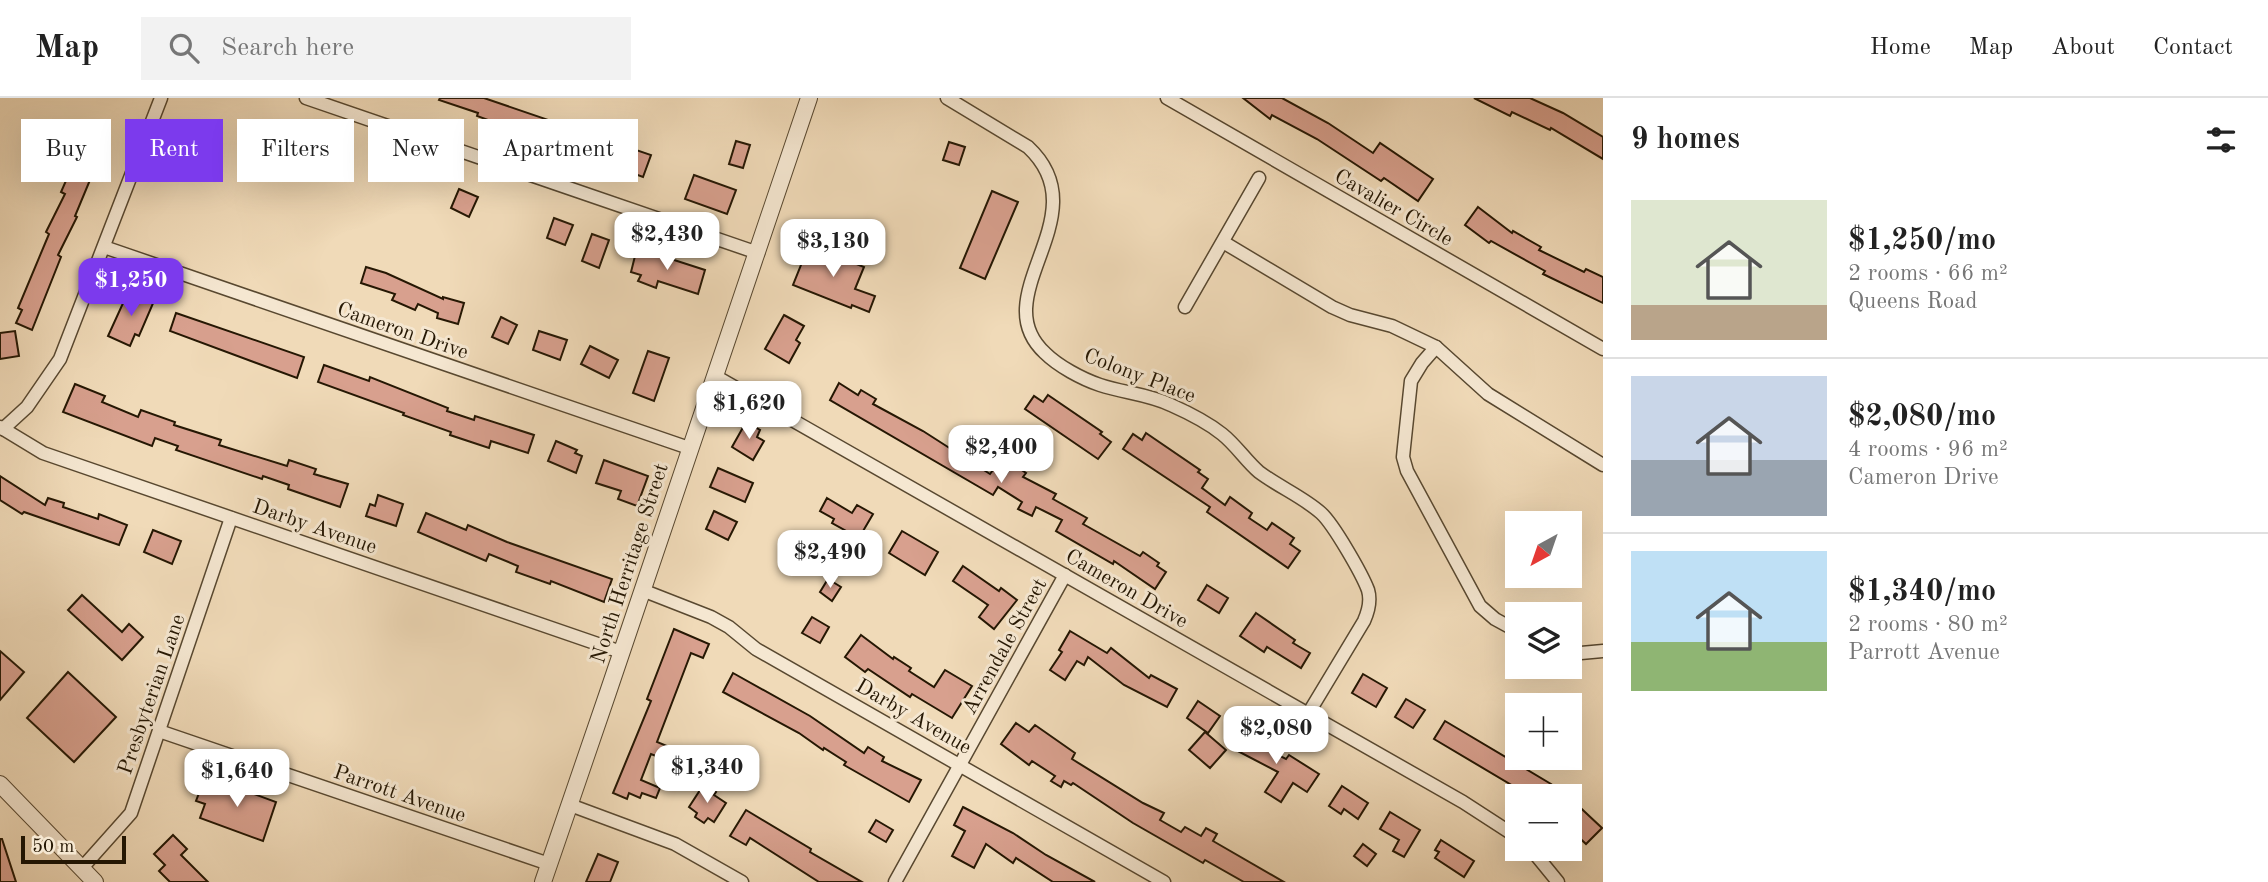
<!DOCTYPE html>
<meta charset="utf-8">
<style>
body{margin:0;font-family:"Old Standard TT",serif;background:#f2f2f2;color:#222;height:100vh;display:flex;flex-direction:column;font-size:26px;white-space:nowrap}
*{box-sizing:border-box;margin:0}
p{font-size:23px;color:#767676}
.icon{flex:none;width:38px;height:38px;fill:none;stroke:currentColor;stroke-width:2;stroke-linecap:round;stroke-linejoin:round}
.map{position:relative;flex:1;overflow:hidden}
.details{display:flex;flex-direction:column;background:#fff;width:665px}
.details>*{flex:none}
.banner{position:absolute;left:21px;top:21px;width:665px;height:63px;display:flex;gap:14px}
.needle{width:46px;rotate:220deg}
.fabs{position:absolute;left:1505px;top:413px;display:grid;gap:14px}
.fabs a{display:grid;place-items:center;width:77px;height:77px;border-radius:0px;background:#fff;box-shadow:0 7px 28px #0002;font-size:35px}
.scale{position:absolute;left:21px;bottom:18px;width:105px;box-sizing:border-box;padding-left:7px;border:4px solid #251703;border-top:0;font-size:19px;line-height:24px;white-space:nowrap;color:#251703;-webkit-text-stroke:5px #f5e7d1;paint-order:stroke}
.price{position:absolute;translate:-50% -60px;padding:0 16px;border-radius:14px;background:#fff;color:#222;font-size:23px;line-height:46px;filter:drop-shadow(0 2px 4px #0008)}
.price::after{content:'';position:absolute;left:50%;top:42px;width:21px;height:16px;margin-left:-10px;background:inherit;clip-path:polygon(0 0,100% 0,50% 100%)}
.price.active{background:#7c3aed;color:#fff}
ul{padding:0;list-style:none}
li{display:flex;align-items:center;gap:21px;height:175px;padding:0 28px}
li+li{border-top:2px solid #e0e0e0}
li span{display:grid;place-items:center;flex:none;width:196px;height:140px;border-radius:0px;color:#555}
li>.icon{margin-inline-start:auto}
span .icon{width:84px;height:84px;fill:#fffc;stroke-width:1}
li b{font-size:30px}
h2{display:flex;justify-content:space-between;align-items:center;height:84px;padding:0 28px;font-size:30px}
.chip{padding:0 24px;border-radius:0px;background:#fff;box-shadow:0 7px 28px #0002;font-size:24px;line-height:63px}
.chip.active{background:#7c3aed;color:#fff}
header{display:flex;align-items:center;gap:42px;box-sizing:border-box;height:98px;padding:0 35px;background:#fff;border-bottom:2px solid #e0e0e0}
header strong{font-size:33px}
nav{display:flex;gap:38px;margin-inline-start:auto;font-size:24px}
.search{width:490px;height:63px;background:#f2f2f2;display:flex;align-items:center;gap:18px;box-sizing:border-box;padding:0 24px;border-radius:0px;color:#767676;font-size:26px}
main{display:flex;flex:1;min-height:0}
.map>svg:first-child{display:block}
.building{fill:#d8a08e;stroke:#251703;stroke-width:2}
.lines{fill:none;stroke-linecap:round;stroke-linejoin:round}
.minor-casing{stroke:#584830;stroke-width:15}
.tertiary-casing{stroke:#584830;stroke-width:18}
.minor{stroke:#f5e7d1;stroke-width:12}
.tertiary{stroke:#f5e7d1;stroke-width:16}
.labels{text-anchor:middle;stroke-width:6;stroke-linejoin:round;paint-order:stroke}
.street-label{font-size:21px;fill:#251703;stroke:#f5e7d1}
</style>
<header>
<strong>Map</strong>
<div class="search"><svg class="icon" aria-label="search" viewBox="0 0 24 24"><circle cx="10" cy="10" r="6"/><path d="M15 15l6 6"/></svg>Search here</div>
<nav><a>Home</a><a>Map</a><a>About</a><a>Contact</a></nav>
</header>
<main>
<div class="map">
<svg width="1603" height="784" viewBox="0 0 1603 784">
<rect width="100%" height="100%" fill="#f0dab8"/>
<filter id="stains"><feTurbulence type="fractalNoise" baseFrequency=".00286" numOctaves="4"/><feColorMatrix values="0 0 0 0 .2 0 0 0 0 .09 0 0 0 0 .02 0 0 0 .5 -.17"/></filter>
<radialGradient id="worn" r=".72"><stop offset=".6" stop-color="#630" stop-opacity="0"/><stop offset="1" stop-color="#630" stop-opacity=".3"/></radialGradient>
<!-- building -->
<g class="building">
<polygon points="440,0 484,0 651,57 643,79 477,18 478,15 439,2"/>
<polygon points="1243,0 1282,0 1328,25 1373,55 1380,45 1433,81 1418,103 1384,80 1381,83 1317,41 1272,17 1270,21"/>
<polygon points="1474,0 1530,0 1563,15 1603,39 1603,61 1551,30 1550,32 1512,14 1510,18"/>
<polygon points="87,23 109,33 98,58 95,57 85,80 90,82 75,118 77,119 58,157 61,159 32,232 16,225 22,212 18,210 49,136 46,134 65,96 61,94 87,35 83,33"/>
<polygon points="736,43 750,47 743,70 729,66"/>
<polygon points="949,44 965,49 959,67 943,62"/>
<polygon points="694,77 736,92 727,116 685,101"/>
<polygon points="459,91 478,99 469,119 451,110"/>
<polygon points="992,93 1018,104 985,181 960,170"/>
<polygon points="1478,109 1512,135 1513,133 1541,149 1539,152 1584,174 1586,171 1603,179 1603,205 1543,176 1545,173 1491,143 1489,145 1465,127"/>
<polygon points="554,120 573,127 565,147 547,140"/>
<polygon points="592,136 609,142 599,170 582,163"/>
<polygon points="809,147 864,169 855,191 875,198 869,214 852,207 851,210 793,187"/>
<polygon points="637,150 705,172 698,196 658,183 656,190 638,183 641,177 631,174"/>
<polygon points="366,169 386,175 443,201 443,199 464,205 458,226 437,220 438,215 418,206 415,212 392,202 395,196 361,185"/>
<polygon points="129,192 154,203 139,238 135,236 130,248 108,238"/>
<polygon points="176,215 304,259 297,280 170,233"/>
<polygon points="784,217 804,228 796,242 800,245 789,265 765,251"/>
<polygon points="501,219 517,227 508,246 492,239"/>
<polygon points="15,233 19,258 0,261 0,235"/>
<polygon points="539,233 567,242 560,262 533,252"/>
<polygon points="590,248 618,262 609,280 581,266"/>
<polygon points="648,253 669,260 654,303 633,295"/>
<polygon points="324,267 369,283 370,279 448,310 447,313 474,322 475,318 534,337 528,355 491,343 489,350 450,337 451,334 403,317 404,315 318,284"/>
<polygon points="839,285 858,297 861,292 876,301 873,306 923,333 990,376 996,368 1007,375 1013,366 1026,375 1023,379 1056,396 1053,401 1087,420 1083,426 1140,458 1143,454 1159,465 1157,468 1166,474 1155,491 1114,463 1113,466 1056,433 1062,422 1036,409 1032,418 1018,411 1022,404 998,389 993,397 830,302"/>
<polygon points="75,286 105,298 102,304 138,319 141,312 175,324 174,327 221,342 219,347 287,368 289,362 316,371 314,376 348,386 340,409 288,391 289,387 263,378 262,381 176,352 178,348 155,340 152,348 63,314"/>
<polygon points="1048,297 1102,334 1100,336 1111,344 1098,361 1025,311 1034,298 1043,304"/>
<polygon points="746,324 760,332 757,339 764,343 753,362 732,349"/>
<polygon points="1146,335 1200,372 1198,374 1208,381 1202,390 1225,407 1230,399 1252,415 1249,420 1267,432 1272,425 1294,440 1290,446 1300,453 1288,470 1207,414 1210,409 1123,351 1133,336 1142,342"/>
<polygon points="556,343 577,352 575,355 582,358 576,375 548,363"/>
<polygon points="604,362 648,378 637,408 618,401 621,393 596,385"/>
<polygon points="718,370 753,385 745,404 710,389"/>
<polygon points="0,378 45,407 48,400 64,405 63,409 98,421 99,416 127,427 119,447 24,414 22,416 0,402"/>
<polygon points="378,397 403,406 396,428 366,418 370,406 375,408"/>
<polygon points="827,400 852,415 857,407 873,416 859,440 832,425 834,421 820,413"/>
<polygon points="714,413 737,424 728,442 706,431"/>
<polygon points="426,415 466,432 468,427 507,444 612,481 604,504 551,483 550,486 516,474 518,468 489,456 486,463 418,434"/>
<polygon points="153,432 181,443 172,466 144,454"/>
<polygon points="902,433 938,454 925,477 889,455"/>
<polygon points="963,468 999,493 1001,490 1017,502 994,531 979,519 988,507 953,483"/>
<polygon points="828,481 841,489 832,503 820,494"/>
<polygon points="1207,487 1228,500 1219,515 1198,502"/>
<polygon points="82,497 122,534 129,526 143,539 122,562 68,512"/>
<polygon points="1256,515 1295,542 1293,545 1310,555 1301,570 1267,549 1264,554 1240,538"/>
<polygon points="812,519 829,529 820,545 802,535"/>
<polygon points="674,531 709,546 703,560 691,555 657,644 679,653 674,665 651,656 641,682 660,690 656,700 642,695 640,700 629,695 627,701 613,695 651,603 647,601"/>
<polygon points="1070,533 1107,555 1111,550 1149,580 1151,577 1177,591 1167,609 1124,587 1088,559 1084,567 1077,563 1065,582 1050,572 1062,554 1059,552"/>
<polygon points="861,537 893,561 894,559 911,570 909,573 934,589 945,572 972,588 952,620 912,596 910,599 868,571 865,574 845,559"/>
<polygon points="0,553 24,574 0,602"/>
<polygon points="68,574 116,619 74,664 27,620"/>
<polygon points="733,575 810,618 864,655 868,649 884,659 882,663 921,682 909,704 844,667 846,664 824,650 823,652 799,635 723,594"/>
<polygon points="1363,576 1387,590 1376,609 1352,595"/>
<polygon points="1406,601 1425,612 1413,630 1395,619"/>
<polygon points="1198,603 1220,618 1208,635 1187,620"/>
<polygon points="1445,623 1551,686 1543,698 1530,698 1434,641"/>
<polygon points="1016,625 1029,634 1035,627 1075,655 1072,661 1143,705 1164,715 1160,722 1181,734 1185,729 1201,738 1206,730 1217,736 1213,743 1284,784 1244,784 1205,762 1203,765 1133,725 1073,685 1071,687 1064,683 1061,689 1051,683 1055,678 1032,663 1029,667 1001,646"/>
<polygon points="1240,630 1262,641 1258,647 1286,661 1289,657 1319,676 1307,694 1293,685 1281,704 1265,694 1278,674 1230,649"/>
<polygon points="1205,634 1226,652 1210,670 1189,652"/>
<polygon points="213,681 276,704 263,743 200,720 205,706 196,703 201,690 209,693"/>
<polygon points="704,686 716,694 714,697 726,705 714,724 708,720 704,725 695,719 697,715 689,709"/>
<polygon points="1342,688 1368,705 1358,721 1344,711 1341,716 1329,708"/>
<polygon points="1570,700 1602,730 1586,746 1570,731"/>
<polygon points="963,709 1013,735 1046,757 1095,784 1053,784 1016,760 1013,765 986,746 974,770 952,758 965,733 954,727"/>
<polygon points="746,712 811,751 810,754 862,784 819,784 750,740 746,747 730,738"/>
<polygon points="1390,714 1420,732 1404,759 1393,753 1399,742 1380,731"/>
<polygon points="876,722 893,732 886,744 869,734"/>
<polygon points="173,737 187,751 181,757 208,784 170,784 159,773 165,767 154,756"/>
<polygon points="0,741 2,741 16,784 0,784"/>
<polygon points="1441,742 1474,763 1464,779 1435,760 1439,754 1435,752"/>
<polygon points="1363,746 1376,756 1367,768 1354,758"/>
<polygon points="598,756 618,764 610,784 586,784"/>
</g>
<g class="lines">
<!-- minor casing -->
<g class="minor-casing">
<g id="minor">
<polyline points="306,0 758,155"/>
<path d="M947,0L1028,49C1102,118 982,197 1045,255C1058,268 1082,281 1100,287C1124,295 1148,296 1171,307C1189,315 1207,324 1222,336C1236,347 1246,363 1259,374C1279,389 1303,399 1321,415C1334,427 1362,476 1368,492C1371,502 1368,514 1364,523L1308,616"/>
<polyline points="1167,0 1603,251"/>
<polyline points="1223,144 1332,209 1350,217 1392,228 1436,249 1488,296 1603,367"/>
<polyline points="104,149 689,350"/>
<polyline points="1185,209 1259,80"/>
<polyline points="1436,249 1422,265 1411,283 1404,349 1403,359 1407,373 1480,508 1495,521 1517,533"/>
<polyline points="715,278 1463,704 1517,739"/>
<polyline points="0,329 43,355 621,554"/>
<polyline points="3,331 27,309 60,261 161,0"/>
<polyline points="642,492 711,519 729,529 756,551 1164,784"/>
<polyline points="1570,556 1603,553"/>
<polyline points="159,633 549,766"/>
<polyline points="570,707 675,746 742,784"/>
<polyline points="1531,751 1558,784"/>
<polyline points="82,770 131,715 231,420"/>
<polyline points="895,784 1065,477"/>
</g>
</g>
<!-- tertiary casing -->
<g class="tertiary-casing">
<g id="tertiary">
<polyline points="0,686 95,784"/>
<path d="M543,784C633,523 721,261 809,0"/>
</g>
</g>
<!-- minor -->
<use href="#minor" class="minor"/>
<!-- tertiary -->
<use href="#tertiary" class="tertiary"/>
</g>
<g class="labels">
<!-- street labels -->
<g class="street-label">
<text transform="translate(1394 109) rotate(30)" y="7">Cavalier Circle</text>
<text transform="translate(403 232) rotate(19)" y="7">Cameron Drive</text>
<text transform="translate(1140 277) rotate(21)" y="7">Colony Place</text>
<text transform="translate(315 428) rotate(19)" y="7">Darby Avenue</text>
<text transform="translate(629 465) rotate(-72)" y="7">North Herritage Street</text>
<text transform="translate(1127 490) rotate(30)" y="7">Cameron Drive</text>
<text transform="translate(1004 548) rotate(-61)" y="7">Arrendale Street</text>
<text transform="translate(151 596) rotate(-71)" y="7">Presbyterian Lane</text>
<text transform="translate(914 618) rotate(30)" y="7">Darby Avenue</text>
<text transform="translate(400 695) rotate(19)" y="7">Parrott Avenue</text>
</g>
</g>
<rect width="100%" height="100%" filter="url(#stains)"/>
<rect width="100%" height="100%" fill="url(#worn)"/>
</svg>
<div class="fabs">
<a><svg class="needle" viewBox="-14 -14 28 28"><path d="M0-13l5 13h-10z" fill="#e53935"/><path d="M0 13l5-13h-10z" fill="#767676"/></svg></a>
<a><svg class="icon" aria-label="layers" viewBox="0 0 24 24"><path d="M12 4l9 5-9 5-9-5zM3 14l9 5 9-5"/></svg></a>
<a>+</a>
<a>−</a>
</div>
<div class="scale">50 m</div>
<b class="price" style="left:667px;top:174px">$2,430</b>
<b class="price" style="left:833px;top:181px">$3,130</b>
<b class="price active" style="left:131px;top:220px">$1,250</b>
<b class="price" style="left:749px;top:343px">$1,620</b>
<b class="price" style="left:1001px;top:387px">$2,400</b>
<b class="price" style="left:830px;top:492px">$2,490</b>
<b class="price" style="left:1276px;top:668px">$2,080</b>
<b class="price" style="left:707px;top:707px">$1,340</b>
<b class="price" style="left:237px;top:711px">$1,640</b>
<div class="banner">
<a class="chip">Buy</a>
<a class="chip active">Rent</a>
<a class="chip">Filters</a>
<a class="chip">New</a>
<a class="chip">Apartment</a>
</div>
</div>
<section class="details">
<h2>9 homes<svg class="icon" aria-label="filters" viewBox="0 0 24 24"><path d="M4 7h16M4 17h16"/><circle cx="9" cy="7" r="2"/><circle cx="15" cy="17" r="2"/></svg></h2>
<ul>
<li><span style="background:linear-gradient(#dfe7d0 75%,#b9a48a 0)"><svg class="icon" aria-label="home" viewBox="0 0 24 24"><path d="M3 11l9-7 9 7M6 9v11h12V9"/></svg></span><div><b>$1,250/mo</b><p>2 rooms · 66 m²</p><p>Queens Road</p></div></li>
<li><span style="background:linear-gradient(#c9d6e8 60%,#9aa5b1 0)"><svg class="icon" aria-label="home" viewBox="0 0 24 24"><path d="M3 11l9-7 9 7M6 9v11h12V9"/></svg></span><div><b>$2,080/mo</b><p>4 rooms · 96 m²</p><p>Cameron Drive</p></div></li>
<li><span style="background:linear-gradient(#bfe0f5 65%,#8fb573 0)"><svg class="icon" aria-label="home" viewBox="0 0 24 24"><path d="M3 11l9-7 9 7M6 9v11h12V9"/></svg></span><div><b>$1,340/mo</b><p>2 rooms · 80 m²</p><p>Parrott Avenue</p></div></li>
</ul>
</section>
</main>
